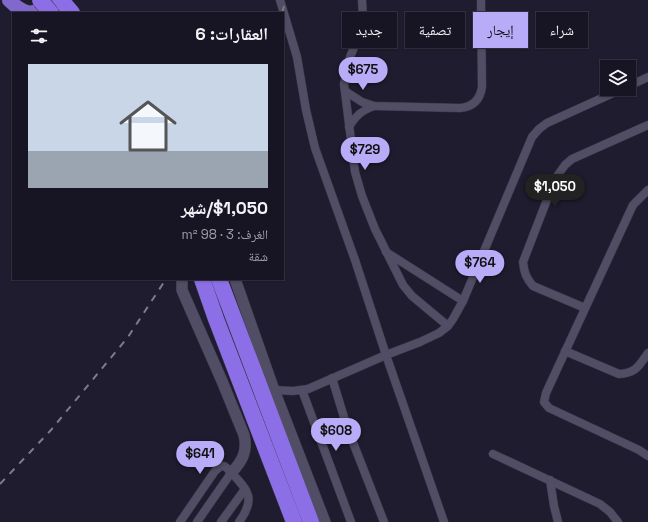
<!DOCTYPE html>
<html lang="ar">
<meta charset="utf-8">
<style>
body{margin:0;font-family:"Space Grotesk","Noto Naskh Arabic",sans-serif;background:#201e2b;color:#f1f3f6;direction:rtl;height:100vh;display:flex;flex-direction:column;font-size:15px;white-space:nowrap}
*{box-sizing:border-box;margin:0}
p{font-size:13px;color:#9e9fa6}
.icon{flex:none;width:22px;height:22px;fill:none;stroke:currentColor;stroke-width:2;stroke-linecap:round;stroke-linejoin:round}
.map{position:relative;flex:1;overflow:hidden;direction:ltr}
.side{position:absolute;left:12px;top:12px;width:272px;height:268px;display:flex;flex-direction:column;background:#171523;border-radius:0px;box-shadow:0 1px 3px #0004,0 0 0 1px #363441;direction:rtl}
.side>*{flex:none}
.hud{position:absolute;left:296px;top:12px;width:292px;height:36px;direction:rtl;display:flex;gap:8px}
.tools{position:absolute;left:600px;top:60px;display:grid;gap:8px}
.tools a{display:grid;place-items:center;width:36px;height:36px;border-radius:0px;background:#171523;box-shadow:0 1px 3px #0004,0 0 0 1px #363441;font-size:20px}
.price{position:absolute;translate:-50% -34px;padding:0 9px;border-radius:14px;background:#b8abf7;color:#111;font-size:13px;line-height:26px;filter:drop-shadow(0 1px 2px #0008)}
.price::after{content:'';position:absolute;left:50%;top:24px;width:12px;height:9px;margin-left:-6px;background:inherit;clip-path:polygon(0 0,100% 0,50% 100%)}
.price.current{background:#222;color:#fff}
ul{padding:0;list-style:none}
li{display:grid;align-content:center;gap:8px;height:212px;padding:0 16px}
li+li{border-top:1px solid #363441}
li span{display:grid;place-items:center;height:124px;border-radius:0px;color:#555}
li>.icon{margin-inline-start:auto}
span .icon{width:72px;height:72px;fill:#fffc;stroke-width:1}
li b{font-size:17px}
h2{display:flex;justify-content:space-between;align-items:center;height:48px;padding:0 16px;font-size:17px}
.pill{padding:0 14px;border-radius:0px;background:#171523;box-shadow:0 1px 3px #0004,0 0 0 1px #363441;font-size:14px;line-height:36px}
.pill.current{background:#b8abf7;color:#111}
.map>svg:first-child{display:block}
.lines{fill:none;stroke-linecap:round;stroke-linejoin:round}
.minor-casing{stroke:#393747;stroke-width:9}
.tertiary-casing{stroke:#393747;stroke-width:12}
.trunk-casing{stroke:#393747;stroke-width:15}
.motorway-casing{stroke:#393747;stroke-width:17}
.minor{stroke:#504d64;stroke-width:8}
.tertiary{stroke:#504d64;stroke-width:11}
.trunk{stroke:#8068cc;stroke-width:14}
.motorway{stroke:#8c6fe6;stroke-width:16}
.rail{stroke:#7d7b8c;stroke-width:2;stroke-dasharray:7 7;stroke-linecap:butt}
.motorway-bridge-casing{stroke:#393747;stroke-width:17;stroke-linecap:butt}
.motorway-bridge{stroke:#8c6fe6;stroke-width:16}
</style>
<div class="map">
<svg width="648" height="522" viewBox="0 0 648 522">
<rect width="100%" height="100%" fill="#1f1c2f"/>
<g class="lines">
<!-- minor casing -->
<g class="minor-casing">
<g id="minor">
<polyline points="280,0 297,57 306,110 315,148 355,260 386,355 444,522"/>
<polyline points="362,0 363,18 361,31 350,57 344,84 355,172 362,196 375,229 403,285 412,296 448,326"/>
<polyline points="629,86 648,77"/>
<path d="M345,91L362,102L374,106L460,108C473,107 480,100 482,87L481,0"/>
<path d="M349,127C355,116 362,110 374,106"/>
<polyline points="648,190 633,205 626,220 546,393 544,402 549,408 639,450 648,456"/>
<polyline points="386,252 463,301"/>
<path d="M585,308L533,286C526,278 524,272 523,262L555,179L565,165L572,159L648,125"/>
<path d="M565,351L619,374C636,373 639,366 648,353"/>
<polyline points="332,378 347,427 384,522"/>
<polyline points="274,390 293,391 308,389 386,355 420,342 439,333 448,326 453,319 463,301 532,137 539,129 547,123 622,89"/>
<polyline points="302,390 351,522"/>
<polyline points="493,454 600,504 610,512 618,522"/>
<polyline points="550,480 554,506 558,522"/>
<path d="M180,522L215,471L221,466H224L228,469C246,489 258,496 239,522"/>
<polyline points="197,522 231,473"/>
<polyline points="221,522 245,489"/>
</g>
</g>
<!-- tertiary casing -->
<g class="tertiary-casing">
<g id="tertiary">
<path d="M182,279V290L185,297L222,381L244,435C248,451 242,462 231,473"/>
<polyline points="235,279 274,390 325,522"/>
</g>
</g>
<!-- trunk casing -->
<g class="trunk-casing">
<path id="trunk" d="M9,0C23,14 36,19 48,0"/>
</g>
<!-- motorway casing -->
<g class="motorway-casing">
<g id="motorway">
<polyline points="61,0 72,13"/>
<polyline points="202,279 216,319 294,522"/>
<polyline points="219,279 311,522"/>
</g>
</g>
<!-- minor -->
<use href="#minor" class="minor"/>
<!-- tertiary -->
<use href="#tertiary" class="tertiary"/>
<!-- trunk -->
<use href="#trunk" class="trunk"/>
<!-- motorway -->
<use href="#motorway" class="motorway"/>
<!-- rail -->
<g class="rail">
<polyline points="282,13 286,0"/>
<polyline points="0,484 51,430 128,337 166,279"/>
</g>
<!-- motorway-bridge casing -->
<g class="motorway-bridge-casing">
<polyline id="motorway-bridge" points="40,0 51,13"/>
</g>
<!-- motorway-bridge -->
<use href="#motorway-bridge" class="motorway-bridge"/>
</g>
</svg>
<div class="tools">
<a><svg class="icon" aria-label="layers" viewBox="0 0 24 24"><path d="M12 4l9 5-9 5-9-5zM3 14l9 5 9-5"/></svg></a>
</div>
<b class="price" style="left:363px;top:91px">$675</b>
<b class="price" style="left:365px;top:171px">$729</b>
<b class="price current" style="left:555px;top:208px">$1,050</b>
<b class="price" style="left:480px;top:284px">$764</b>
<b class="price" style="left:336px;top:452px">$608</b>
<b class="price" style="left:200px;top:475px">$641</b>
<div class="hud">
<a class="pill">شراء</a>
<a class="pill current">إيجار</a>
<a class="pill">تصفية</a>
<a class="pill">جديد</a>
</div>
<section class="side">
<h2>العقارات: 6<svg class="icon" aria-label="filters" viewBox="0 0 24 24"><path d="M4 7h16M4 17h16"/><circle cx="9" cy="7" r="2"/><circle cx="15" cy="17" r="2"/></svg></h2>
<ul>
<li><span style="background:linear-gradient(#c9d6e8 70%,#9aa5b1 0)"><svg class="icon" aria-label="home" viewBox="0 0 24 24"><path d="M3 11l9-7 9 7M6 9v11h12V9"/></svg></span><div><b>$1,050/شهر</b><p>الغرف: 3 · 98 m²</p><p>شقة</p></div></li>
</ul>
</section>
</div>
